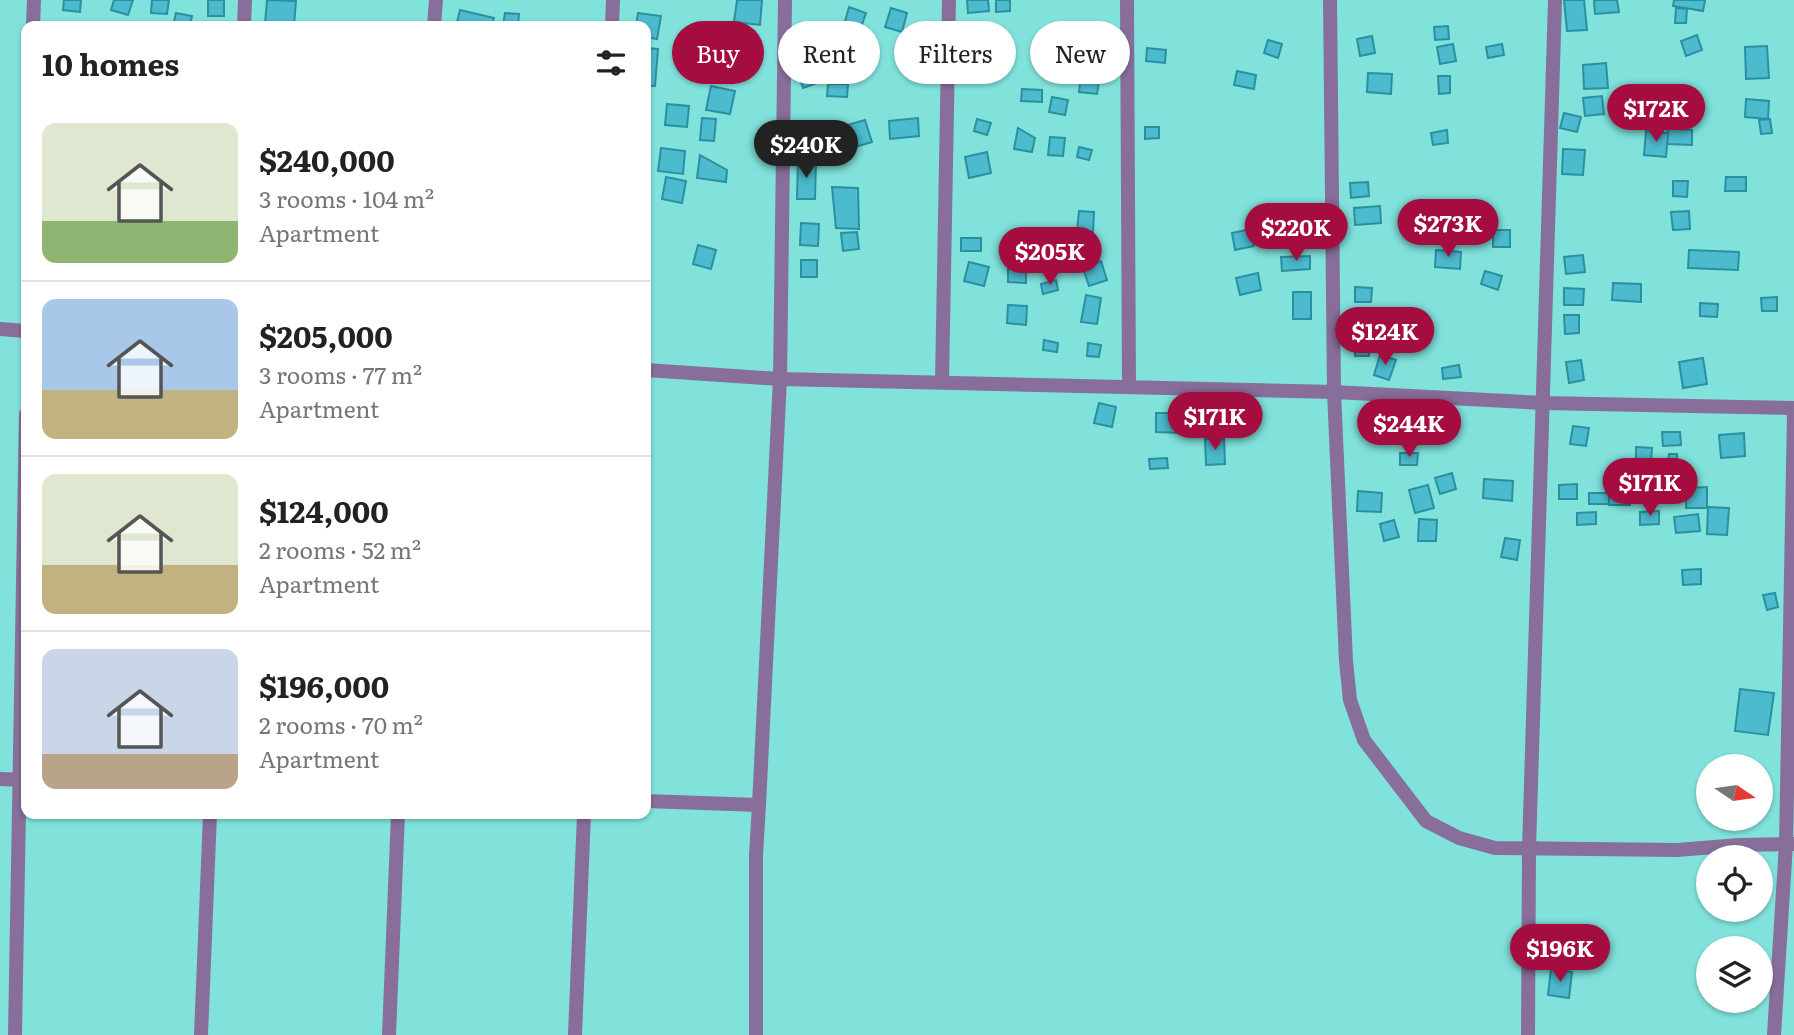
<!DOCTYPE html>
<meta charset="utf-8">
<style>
body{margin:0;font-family:Literata,serif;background:#f2f2f2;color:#222;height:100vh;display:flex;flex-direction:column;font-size:26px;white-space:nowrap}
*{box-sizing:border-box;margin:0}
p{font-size:23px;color:#767676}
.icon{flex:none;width:38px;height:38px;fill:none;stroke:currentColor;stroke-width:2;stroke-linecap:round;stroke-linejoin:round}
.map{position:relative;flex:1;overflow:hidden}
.details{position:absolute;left:21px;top:21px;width:630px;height:798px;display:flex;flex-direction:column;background:#fff;border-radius:14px;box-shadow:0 2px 5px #0004}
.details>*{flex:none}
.guide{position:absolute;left:672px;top:21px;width:665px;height:63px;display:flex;gap:14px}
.needle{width:46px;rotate:103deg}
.buttons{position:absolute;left:1696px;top:754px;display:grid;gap:14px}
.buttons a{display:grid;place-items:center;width:77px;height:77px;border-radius:50%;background:#fff;box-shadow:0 2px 5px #0004;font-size:35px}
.price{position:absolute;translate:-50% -60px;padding:0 16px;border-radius:24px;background:#a50c40;color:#fff;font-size:23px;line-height:46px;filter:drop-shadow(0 2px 4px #0008)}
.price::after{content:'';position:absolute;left:50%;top:42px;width:21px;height:16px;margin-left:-10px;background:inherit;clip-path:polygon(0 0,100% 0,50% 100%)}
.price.current{background:#222;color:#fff}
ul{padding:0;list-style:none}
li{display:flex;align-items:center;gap:21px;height:175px;padding:0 21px}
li+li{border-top:2px solid #e0e0e0}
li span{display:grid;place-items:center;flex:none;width:196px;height:140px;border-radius:14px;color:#555}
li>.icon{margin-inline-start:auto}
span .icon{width:84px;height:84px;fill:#fffc;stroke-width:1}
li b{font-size:30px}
h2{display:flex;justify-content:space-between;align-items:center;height:84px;padding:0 21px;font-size:30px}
.pill{padding:0 24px;border-radius:32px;background:#fff;box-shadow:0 2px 5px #0004;font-size:24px;line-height:63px}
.pill.current{background:#a50c40;color:#fff}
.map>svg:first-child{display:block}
.building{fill:#4dbbce;stroke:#2a90a0;stroke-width:2}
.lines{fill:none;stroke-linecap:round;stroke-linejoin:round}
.street{stroke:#886e9a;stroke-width:14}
</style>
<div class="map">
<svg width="1794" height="1035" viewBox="0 0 1794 1035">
<rect width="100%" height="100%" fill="#81e2dc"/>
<!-- building -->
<g class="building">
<polygon points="64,0 81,0 80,12 63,10"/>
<polygon points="114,0 133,0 128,15 111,10"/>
<polygon points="152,0 169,0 167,14 151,13"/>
<rect x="208" y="0" width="16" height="16"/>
<polygon points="267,0 296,1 294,25 265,23"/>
<polygon points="737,0 762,0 760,25 734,22"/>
<polygon points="967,0 988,0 989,11 968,13"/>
<polygon points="996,0 1010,0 1010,11 996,12"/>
<polygon points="1564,0 1584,0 1587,30 1567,31"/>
<polygon points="1594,0 1617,0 1619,12 1595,14"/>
<polygon points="1674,0 1705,0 1703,11 1673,6"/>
<polygon points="849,7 866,13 859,33 843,28"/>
<polygon points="891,8 907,13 902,32 885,27"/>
<polygon points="1676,8 1687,9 1686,23 1675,23"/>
<polygon points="460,10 494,18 492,26 456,26"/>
<polygon points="176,13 192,16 190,26 173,26"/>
<polygon points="505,13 519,14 518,26 503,26"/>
<polygon points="638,13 661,16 657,39 646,37 646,26 636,26"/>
<polygon points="1448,26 1449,39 1435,40 1434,27"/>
<polygon points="1697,35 1702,50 1686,56 1681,41"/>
<polygon points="1372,36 1375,53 1360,56 1357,39"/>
<polygon points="1268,40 1282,44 1278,58 1264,53"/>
<polygon points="1453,44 1456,61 1440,64 1437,47"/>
<polygon points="1502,44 1504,55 1488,58 1486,47"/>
<polygon points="1767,46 1769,78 1746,79 1745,47"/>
<polygon points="646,48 658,49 655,86 646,86"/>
<polygon points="1147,48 1166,50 1165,63 1146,61"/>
<polygon points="819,58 826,80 803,88 796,66"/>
<polygon points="1606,63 1608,88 1584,89 1583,65"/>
<polygon points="1237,71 1256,75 1254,89 1234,85"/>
<polygon points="1368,73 1392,74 1391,94 1367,92"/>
<polygon points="1081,74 1100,76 1097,94 1079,92"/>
<polygon points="1438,76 1450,76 1450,93 1439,94"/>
<polygon points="828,84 848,84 847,97 827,96"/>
<polygon points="711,86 735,91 730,114 706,110"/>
<polygon points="1022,89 1042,90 1042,102 1021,101"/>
<polygon points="1602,96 1604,114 1585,116 1583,98"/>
<polygon points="1052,97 1068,100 1065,115 1049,112"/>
<polygon points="1746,99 1769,101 1768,119 1745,117"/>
<polygon points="667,104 689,106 687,127 665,125"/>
<polygon points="1564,113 1581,117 1577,132 1560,128"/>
<polygon points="702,118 716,119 714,141 700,140"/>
<polygon points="918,118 919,136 890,139 889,121"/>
<polygon points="977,119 991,123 987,135 974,131"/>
<polygon points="1770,119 1772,133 1761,134 1759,120"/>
<polygon points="865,120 872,142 855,147 848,125"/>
<polygon points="1145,127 1159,127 1159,138 1145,139"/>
<polygon points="1018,128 1035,138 1032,152 1014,149"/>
<polygon points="1668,128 1692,130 1692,145 1667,144"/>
<polygon points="1447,130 1448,143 1433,145 1431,133"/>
<polygon points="1646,131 1668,133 1666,157 1644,155"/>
<polygon points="1050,137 1065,138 1063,156 1048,155"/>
<polygon points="1079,147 1092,150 1089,160 1077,157"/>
<polygon points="661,148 685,151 683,174 658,171"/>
<polygon points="1563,149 1585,150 1583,175 1562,174"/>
<polygon points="987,152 991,173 969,178 965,157"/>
<polygon points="700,155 727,170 726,182 697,178"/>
<polygon points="798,161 816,161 815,199 797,199"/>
<polygon points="666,177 686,181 682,203 662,199"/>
<polygon points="1726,177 1746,177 1746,191 1725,191"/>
<polygon points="1673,181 1688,181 1687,197 1673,196"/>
<polygon points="1368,182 1369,196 1351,198 1350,183"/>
<polygon points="832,187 858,188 859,229 836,228"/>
<polygon points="1380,206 1381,223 1355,225 1354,208"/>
<polygon points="1079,211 1094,212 1093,232 1077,231"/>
<polygon points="1689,211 1690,229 1673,230 1671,212"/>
<polygon points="1442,221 1454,223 1451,238 1438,235"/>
<polygon points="801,223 819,224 818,246 800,245"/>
<polygon points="1251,229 1254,246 1235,250 1232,233"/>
<rect x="1493" y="230" width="17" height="17"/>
<polygon points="857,232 859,249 843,251 841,233"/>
<rect x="961" y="238" width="20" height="13"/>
<polygon points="1038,240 1052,241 1052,252 1037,251"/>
<polygon points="698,245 716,250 711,269 693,264"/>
<polygon points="1436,250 1461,252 1460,269 1435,267"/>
<polygon points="1689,250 1739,252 1738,270 1688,268"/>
<polygon points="1583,255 1585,272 1566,274 1564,257"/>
<polygon points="1310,256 1310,269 1282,271 1281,257"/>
<rect x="801" y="260" width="16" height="17"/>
<polygon points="1101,261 1107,280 1089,286 1083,268"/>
<polygon points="969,262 989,267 984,286 964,281"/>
<polygon points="1008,268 1026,269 1026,283 1008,282"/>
<polygon points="1485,271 1502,276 1498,290 1481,284"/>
<polygon points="1258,273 1261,290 1240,295 1236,278"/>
<polygon points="1056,280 1058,290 1043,294 1041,284"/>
<polygon points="1613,283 1641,284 1641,302 1612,300"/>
<polygon points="1355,287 1372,288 1371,302 1355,302"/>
<polygon points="1564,288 1584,289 1583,305 1564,305"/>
<rect x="1293" y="292" width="18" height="27"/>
<polygon points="1086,295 1101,298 1097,324 1081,322"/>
<polygon points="1777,297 1777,311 1762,311 1761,298"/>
<polygon points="1700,303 1718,304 1717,317 1700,316"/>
<polygon points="1008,305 1027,306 1026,325 1007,323"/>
<polygon points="1564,315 1579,315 1579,333 1565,334"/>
<polygon points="1357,323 1366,324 1366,336 1357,335"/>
<polygon points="1044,340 1058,343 1057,352 1043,350"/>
<polygon points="1088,343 1101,345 1099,357 1087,356"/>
<polygon points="1355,344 1369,345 1369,356 1355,356"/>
<polygon points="1380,355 1396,360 1389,380 1374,375"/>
<polygon points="1703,358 1707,384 1683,388 1679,362"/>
<polygon points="1581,360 1584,380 1569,383 1566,362"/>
<polygon points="1459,365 1461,377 1443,379 1442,368"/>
<polygon points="1099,403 1116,407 1112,427 1094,423"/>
<polygon points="1156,413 1182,413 1181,433 1156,432"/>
<polygon points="1573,426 1589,428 1586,446 1570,444"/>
<polygon points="1425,428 1443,428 1444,443 1425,444"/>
<polygon points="1662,432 1680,432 1681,445 1663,446"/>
<polygon points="1744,433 1745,456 1721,458 1719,435"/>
<polygon points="1224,438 1225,464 1206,465 1205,439"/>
<polygon points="1636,447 1652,448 1651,461 1636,460"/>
<polygon points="1400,453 1418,453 1417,465 1400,465"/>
<polygon points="1669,454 1677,454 1677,468 1668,468"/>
<polygon points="1167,458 1168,468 1150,469 1149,459"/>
<polygon points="1452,473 1456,489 1440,494 1435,478"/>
<polygon points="1484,479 1513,481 1512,501 1483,498"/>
<rect x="1609" y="483" width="21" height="22"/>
<polygon points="1577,484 1577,499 1559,499 1559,485"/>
<polygon points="1428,485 1434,508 1415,513 1409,490"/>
<polygon points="1653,485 1653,497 1630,498 1630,486"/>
<polygon points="1707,487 1707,508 1686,508 1686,488"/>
<polygon points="1358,491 1382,493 1381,512 1357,511"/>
<rect x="1589" y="493" width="20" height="11"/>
<polygon points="1708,507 1729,508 1727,535 1707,534"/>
<polygon points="1659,511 1659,524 1640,525 1640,512"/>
<polygon points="1596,512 1596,524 1577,525 1577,513"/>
<polygon points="1698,514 1700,531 1676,533 1674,517"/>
<polygon points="1419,519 1437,520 1436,541 1418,541"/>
<polygon points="1394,520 1399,537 1384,541 1380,524"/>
<polygon points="1505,538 1520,540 1517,560 1501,557"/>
<polygon points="1701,569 1701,584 1683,585 1682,570"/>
<polygon points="1775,593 1778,607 1767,610 1763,595"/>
<polygon points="1740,689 1774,693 1768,735 1735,731"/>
<polygon points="1551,969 1572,972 1569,998 1548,995"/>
</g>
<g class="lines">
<!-- street -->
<g class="street">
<polyline points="1127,0 1129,387"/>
<polyline points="1330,0 1334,392 1346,661 1350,700 1364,740 1426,821 1459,838 1495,848 1677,850 1739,845 1794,844"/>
<polyline points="33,26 34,0"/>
<polyline points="244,26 245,0"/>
<polyline points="434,26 436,0"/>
<polyline points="612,26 613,0"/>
<polyline points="0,329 26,331"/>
<polyline points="646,370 780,379 1334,392 1543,403 1794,408"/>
<polyline points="942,382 949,0"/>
<polyline points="0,779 26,780"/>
<polyline points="646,801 759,805 756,855 756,1035"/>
<polyline points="759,805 780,379 785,0"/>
<polyline points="15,1035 26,414"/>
<polyline points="201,1035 210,814"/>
<polyline points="389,1035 398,814"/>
<polyline points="575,1035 584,814"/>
<polyline points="1528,1035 1529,849 1555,0"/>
<polyline points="1774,1035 1786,844 1794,414"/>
</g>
</g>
</svg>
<div class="buttons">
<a><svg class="needle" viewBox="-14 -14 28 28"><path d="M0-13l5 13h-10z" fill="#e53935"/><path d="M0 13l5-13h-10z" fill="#767676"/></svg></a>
<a><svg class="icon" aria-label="locate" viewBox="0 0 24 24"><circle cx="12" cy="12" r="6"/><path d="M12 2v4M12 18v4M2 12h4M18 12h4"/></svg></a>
<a><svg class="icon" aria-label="layers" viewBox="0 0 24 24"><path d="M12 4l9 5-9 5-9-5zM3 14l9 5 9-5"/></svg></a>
</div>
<b class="price" style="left:1656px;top:144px">$172K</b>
<b class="price current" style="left:806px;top:180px">$240K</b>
<b class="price" style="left:1448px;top:259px">$273K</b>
<b class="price" style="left:1296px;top:263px">$220K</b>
<b class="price" style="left:1050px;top:287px">$205K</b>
<b class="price" style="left:1385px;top:367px">$124K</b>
<b class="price" style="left:1215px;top:452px">$171K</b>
<b class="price" style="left:1409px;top:459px">$244K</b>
<b class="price" style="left:1650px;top:518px">$171K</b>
<b class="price" style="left:1560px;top:984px">$196K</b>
<div class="guide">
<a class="pill current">Buy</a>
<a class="pill">Rent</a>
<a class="pill">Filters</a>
<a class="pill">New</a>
</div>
<section class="details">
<h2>10 homes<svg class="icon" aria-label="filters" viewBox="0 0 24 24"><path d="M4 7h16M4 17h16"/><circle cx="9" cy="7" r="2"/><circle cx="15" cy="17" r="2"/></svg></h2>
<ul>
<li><span style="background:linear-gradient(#dfe7d0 70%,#8fb573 0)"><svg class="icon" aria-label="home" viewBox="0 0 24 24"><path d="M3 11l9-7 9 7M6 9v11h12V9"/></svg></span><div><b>$240,000</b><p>3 rooms · 104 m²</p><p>Apartment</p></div></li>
<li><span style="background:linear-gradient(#a9c7e8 65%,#c2b280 0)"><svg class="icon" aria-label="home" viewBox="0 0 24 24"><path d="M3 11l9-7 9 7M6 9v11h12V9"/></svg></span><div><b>$205,000</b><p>3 rooms · 77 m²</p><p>Apartment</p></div></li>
<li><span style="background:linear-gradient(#dfe7d0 65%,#c2b280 0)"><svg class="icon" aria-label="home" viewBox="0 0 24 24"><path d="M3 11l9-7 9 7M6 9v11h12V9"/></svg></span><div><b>$124,000</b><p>2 rooms · 52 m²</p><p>Apartment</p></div></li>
<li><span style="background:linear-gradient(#c9d6e8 75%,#b9a48a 0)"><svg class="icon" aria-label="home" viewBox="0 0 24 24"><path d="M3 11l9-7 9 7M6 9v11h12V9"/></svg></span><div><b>$196,000</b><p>2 rooms · 70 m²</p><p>Apartment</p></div></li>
</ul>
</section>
</div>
